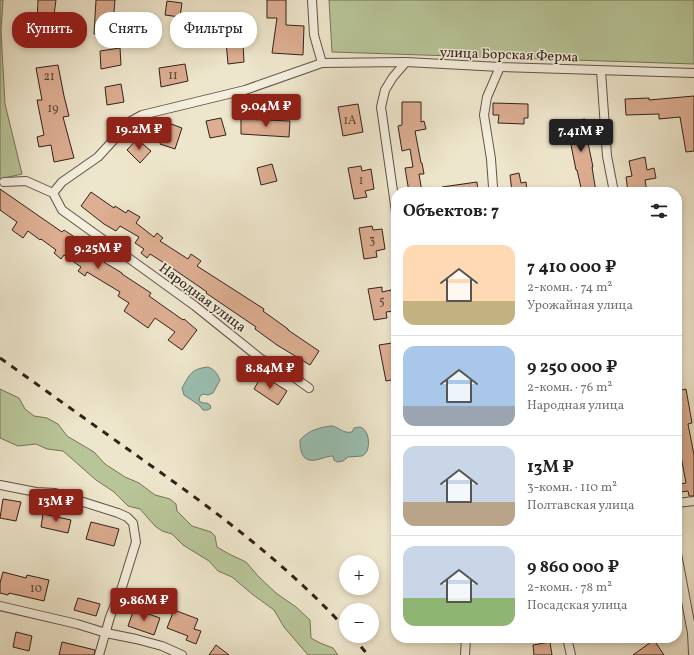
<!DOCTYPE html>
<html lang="ru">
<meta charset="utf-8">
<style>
body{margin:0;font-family:Vollkorn,serif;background:#f2f2f2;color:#202124;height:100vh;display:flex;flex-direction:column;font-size:15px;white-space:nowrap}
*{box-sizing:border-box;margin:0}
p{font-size:13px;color:#757577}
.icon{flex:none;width:22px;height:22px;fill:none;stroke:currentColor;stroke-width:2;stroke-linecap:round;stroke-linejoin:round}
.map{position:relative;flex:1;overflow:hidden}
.sheet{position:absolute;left:391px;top:187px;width:291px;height:456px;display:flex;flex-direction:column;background:#fff;border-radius:16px;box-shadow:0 2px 6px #0003}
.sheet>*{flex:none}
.top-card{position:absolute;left:12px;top:12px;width:319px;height:36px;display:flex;gap:8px}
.buttons{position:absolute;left:339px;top:555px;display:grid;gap:8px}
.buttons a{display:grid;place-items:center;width:40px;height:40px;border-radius:50%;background:#fff;box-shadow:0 2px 6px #0003;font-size:20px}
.price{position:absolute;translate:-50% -34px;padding:0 9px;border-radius:4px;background:#8f2418;color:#fff;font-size:13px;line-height:26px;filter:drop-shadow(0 1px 2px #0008)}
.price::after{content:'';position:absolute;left:50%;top:24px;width:12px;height:9px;margin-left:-6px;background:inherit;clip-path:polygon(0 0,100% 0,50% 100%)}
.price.selected{background:#222;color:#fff}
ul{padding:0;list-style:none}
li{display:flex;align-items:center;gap:12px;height:100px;padding:0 12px}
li+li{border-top:1px solid #e0e0e0}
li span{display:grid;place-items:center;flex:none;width:112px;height:80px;border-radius:12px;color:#555}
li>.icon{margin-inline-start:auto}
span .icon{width:48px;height:48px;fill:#fffc;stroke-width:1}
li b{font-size:17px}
h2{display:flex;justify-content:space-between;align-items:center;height:48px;padding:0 12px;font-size:17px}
.pill{padding:0 14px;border-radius:16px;background:#fff;box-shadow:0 2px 6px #0003;font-size:14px;line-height:36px}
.pill.selected{background:#8f2418;color:#fff}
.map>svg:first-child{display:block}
.green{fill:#b8c598;stroke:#767359}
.water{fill:#9ac0b2;stroke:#718075}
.building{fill:#ddae92;stroke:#33211a}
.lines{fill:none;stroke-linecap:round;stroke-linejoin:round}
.minor-casing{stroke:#625246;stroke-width:10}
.minor{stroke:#f4efde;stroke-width:8}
.rail{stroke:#33211a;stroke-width:3;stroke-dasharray:7 7;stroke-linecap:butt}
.labels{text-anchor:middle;stroke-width:3;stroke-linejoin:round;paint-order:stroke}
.number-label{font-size:12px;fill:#5e4438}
.street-label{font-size:14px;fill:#33211a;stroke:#f4efde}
</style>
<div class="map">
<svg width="694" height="655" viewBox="0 0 694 655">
<rect width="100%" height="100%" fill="#eee6cc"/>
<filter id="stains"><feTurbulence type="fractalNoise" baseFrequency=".005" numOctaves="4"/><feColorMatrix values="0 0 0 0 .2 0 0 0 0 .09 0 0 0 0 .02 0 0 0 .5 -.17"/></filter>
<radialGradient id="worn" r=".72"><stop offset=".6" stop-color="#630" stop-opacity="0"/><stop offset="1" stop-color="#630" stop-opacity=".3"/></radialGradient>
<!-- green -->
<g class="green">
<polygon points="0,0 3,0 1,31 5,104 22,174 0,179"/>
<polygon points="329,0 694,0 694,64 332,52"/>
<polygon points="0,389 19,398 25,409 34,416 47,418 58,424 67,436 94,452 105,464 125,477 139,483 155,495 170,499 176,504 177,511 192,526 211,532 215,536 217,547 229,554 246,562 259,577 276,593 296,607 310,620 311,638 320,643 333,648 338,655 308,655 284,627 274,610 252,594 232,577 218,571 209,561 183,545 172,534 162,531 155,526 140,509 128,506 114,492 96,480 63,451 47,449 36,444 18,446 0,438"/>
</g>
<!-- water -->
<g class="water">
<path d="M208,367C215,370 217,373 220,380L213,393L208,395L203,394L200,396L199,401L203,403H207L210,405L211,408L208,410H203L199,405L184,395L182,388C190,374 191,369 208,367Z"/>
<path d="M332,426C339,427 343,434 352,432L354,428C355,428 359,427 360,427C369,430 370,444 367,451C366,453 364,455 362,456L348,457L343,461L337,462L334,460L333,456C329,456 327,457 323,458C306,464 300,458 300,440C308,431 319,427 332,426Z"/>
</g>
<!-- building -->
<g class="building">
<polygon points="38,0 56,0 53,22 56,22 55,42 32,43 33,22 37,22"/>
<polygon points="96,0 115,0 112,35 94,34"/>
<polygon points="267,0 286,0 286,25 304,26 303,55 272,53 277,18 267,18"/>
<polygon points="167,1 182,3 180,17 165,15"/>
<polygon points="242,27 244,62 228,64 225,30"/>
<polygon points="120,48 121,65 101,69 100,51"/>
<polygon points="185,64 188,81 161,87 159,68"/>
<polygon points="58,65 64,96 69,116 63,117 74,158 54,162 51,145 39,147 37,137 44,135 37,100 42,100 36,68"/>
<polygon points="121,84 124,102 107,105 105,87"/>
<polygon points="694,96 694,151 686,152 680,117 659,119 659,114 626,115 625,99 649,98 649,100"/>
<polygon points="402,102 421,102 421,122 424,121 426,129 415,131 421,163 422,163 424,174 419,174 422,192 409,192 405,168 413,167 410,149 402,151 398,126 402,125"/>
<polygon points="493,103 528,104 528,118 524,118 524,124 498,123 499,115 493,115"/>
<polygon points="358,104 363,132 343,136 338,107"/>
<polygon points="221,118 226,135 210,138 206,121"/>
<polygon points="241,119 290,121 289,137 241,134"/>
<polygon points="585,119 587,138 593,167 592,167 596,192 582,192 577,170 576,170 570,140 565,140 563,122"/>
<polygon points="166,122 182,128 175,149 160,144"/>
<polygon points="137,139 151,151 140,163 127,150"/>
<polygon points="645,157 647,170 654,168 656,178 645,180 647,192 628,192 626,177 632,176 629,161"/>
<polygon points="272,164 277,181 261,185 257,168"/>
<polygon points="361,166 362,171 371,169 374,189 365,191 367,197 354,199 348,168"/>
<polygon points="519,173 521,183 526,182 527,192 512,192 510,175"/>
<polygon points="477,182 478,192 443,192 442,187"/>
<polygon points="0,189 62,232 64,230 76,238 74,241 97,258 122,273 122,274 151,293 149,296 183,320 184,319 197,330 182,350 168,340 175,332 155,318 148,328 124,311 129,303 118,296 120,292 87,272 85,276 78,271 81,267 64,255 61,259 54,253 56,250 41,239 40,240 28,231 23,238 12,230 17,222 0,210"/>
<polygon points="91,192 114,208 115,206 126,213 128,210 140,217 136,223 154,237 157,233 163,238 160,241 188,259 191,254 201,261 197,266 264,309 263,311 288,329 288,330 319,351 310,365 277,345 255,329 256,327 206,293 207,292 172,268 150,254 147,258 141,253 144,249 135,243 139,237 120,226 116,231 104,224 81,206"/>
<polygon points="372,226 373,230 382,229 385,249 376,251 377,257 364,259 359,228"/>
<polygon points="382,287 382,292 391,290 395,311 386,312 387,318 374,320 368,289"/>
<polygon points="392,343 393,348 396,347 396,379 386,381 379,345"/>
<polygon points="262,375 287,391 278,405 254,389"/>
<polygon points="686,389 692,423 688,424 694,455 694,496 689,496 688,491 681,492 679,484 686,483 677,435 677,391"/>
<polygon points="3,499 21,502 16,521 0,518"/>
<polygon points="43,514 71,520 68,533 41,527"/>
<polygon points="91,522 119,529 114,546 86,539"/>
<polygon points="3,572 26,578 27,575 49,580 44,601 9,593 8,595 0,593 0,583"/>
<polygon points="78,598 100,604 96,616 74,610"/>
<polygon points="134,609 160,618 154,635 128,626"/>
<polygon points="174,610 198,619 194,629 201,631 196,644 186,640 188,636 167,628"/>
<polygon points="16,632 32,636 29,651 13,647"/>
<polygon points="654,640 664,655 633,655"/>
<polygon points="62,642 95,650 94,655 59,655"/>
<polygon points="550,642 552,655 534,655 533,645"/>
<polygon points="216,645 229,655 209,655"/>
</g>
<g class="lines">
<!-- minor casing -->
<g class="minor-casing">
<g id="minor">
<polyline points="312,0 314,35 322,63"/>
<polyline points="601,71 607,156 614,192"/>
<polyline points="4,182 26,181 53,193 62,210 130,259 195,306 261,359 288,373 309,388"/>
<polyline points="494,192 493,187 491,159 484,115 487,97 500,67"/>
<polyline points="53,193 62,182 98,157 131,121 142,115 245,90 322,63 406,62 500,67 694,73"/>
<polyline points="396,212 381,107 385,90 393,77 406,62"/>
<polyline points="0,485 36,492 55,493 118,513 127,517 133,523 136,542 122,587 110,617 99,655"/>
<polyline points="677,503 694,501"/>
<polyline points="677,554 692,633 693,653 694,655"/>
<polyline points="0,606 77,624 106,633 136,639 162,646 182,655"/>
<polyline points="567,638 571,655"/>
<polyline points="465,655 466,638"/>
</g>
</g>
<!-- minor -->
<use href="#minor" class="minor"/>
<!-- rail -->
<g class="rail">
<path d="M0,358C45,390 91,423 136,455C211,508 284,561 346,629"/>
<polyline points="352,636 368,655"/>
</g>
</g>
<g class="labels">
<!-- number labels -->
<g class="number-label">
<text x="173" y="79">11</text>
<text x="49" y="80">21</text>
<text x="53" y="112">19</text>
<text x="350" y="124">1А</text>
<text x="361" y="184">1</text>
<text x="372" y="244">3</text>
<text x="382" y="305">5</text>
<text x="36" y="592">10</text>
</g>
<!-- street labels -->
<g class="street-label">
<text transform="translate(509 54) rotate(2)" y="5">улица Борская Ферма</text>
<text transform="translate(203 297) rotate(37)" y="5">Народная улица</text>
</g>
</g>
<rect width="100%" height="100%" filter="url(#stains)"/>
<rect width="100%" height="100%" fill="url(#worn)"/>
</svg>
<div class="buttons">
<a>+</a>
<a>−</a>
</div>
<b class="price" style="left:266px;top:128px">9.04M ₽</b>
<b class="price" style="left:139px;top:151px">19.2M ₽</b>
<b class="price selected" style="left:581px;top:153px">7.41M ₽</b>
<b class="price" style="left:98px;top:270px">9.25M ₽</b>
<b class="price" style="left:270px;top:390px">8.84M ₽</b>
<b class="price" style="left:56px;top:523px">13M ₽</b>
<b class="price" style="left:144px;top:622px">9.86M ₽</b>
<div class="top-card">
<a class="pill selected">Купить</a>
<a class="pill">Снять</a>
<a class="pill">Фильтры</a>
</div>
<section class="sheet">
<h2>Объектов: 7<svg class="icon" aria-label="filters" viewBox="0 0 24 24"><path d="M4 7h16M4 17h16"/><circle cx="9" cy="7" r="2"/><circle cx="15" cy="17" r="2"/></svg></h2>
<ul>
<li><span style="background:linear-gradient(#ffd9b3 70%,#c2b280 0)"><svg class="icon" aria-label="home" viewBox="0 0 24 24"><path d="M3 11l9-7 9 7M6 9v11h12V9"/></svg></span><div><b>7 410 000 ₽</b><p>2-комн. · 74 m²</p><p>Урожайная улица</p></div></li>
<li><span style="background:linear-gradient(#a9c7e8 75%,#9aa5b1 0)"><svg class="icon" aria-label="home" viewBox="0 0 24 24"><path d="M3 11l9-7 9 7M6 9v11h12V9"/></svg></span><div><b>9 250 000 ₽</b><p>2-комн. · 76 m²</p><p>Народная улица</p></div></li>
<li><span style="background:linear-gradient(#c9d6e8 70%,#b9a48a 0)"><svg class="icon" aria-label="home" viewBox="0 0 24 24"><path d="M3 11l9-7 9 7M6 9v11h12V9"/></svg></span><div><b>13M ₽</b><p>3-комн. · 110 m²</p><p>Полтавская улица</p></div></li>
<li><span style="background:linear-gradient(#c9d6e8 65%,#8fb573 0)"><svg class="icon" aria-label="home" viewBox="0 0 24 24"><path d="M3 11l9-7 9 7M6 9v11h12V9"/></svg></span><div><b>9 860 000 ₽</b><p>2-комн. · 78 m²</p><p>Посадская улица</p></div></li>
</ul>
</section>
</div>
